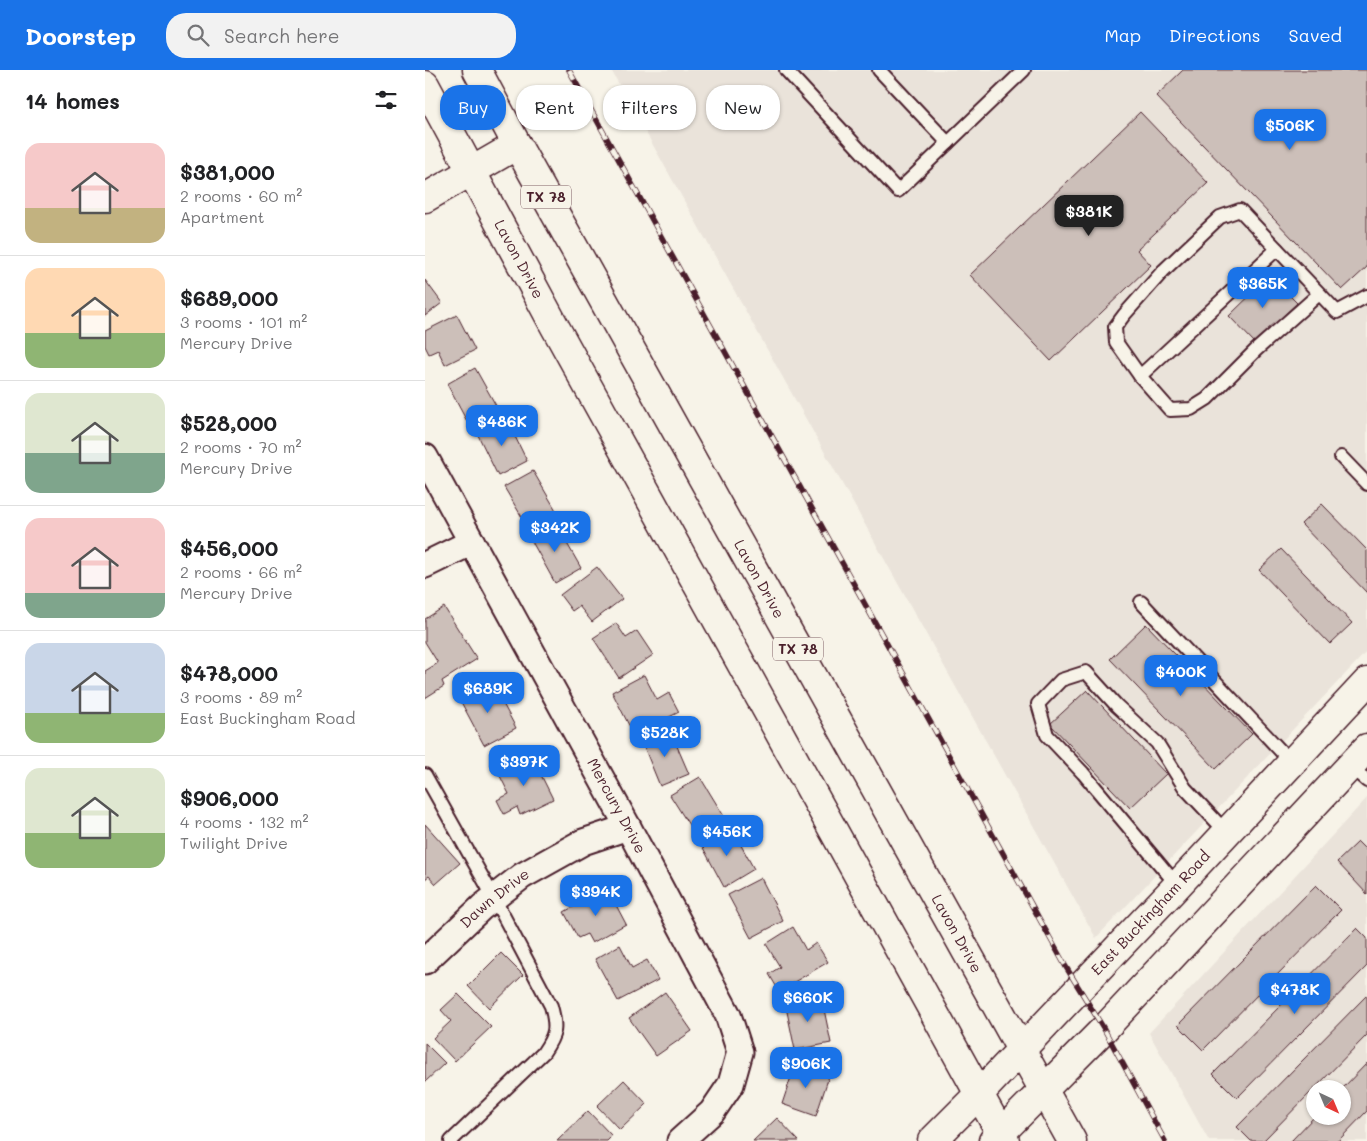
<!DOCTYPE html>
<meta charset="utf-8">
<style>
body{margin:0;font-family:Mali,sans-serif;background:#f2f2f2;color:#202124;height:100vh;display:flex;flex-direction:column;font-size:19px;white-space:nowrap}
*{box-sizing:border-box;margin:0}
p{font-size:16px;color:#757577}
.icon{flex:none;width:28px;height:28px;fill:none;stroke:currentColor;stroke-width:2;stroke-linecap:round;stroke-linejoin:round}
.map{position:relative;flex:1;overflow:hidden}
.side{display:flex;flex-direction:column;background:#fff;width:425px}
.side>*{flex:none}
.guide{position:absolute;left:15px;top:15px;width:475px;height:45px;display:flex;gap:10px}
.needle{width:32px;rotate:136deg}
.tools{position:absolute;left:881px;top:1010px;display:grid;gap:10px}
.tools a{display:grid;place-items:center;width:45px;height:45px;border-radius:50%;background:#fff;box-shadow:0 1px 4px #0004;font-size:25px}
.price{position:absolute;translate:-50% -42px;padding:0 11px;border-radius:10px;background:#1a73e8;color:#fff;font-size:16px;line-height:32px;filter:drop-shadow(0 1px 2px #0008)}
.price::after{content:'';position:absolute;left:50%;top:30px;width:15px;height:11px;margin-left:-8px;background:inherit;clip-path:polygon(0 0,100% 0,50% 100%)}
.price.selected{background:#222;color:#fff}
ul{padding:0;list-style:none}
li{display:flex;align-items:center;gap:15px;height:125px;padding:0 25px}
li+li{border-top:1px solid #e0e0e0}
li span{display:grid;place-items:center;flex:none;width:140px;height:100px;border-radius:15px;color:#555}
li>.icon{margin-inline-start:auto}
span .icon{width:60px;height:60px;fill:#fffc;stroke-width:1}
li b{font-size:21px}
h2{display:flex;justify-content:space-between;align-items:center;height:60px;padding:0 25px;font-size:21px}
.tag{padding:0 18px;border-radius:20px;background:#fff;box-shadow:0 1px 4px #0004;font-size:18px;line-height:45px}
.tag.selected{background:#1a73e8;color:#fff}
header{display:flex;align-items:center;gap:30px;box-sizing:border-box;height:70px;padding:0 25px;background:#1a73e8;color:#fff}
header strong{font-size:24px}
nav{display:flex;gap:28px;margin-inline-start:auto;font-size:18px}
.search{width:350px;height:45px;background:#f2f2f2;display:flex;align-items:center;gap:12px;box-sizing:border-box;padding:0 18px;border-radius:20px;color:#757577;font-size:19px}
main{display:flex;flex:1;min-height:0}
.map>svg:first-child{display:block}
.built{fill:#eae3da;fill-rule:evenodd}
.building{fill:#ccbfb9;stroke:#4a1f2b}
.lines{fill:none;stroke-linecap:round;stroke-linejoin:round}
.service-casing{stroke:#4a1f2b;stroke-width:16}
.minor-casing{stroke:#4a1f2b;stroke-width:29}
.tertiary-casing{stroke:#4a1f2b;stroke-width:31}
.secondary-casing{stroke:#4a1f2b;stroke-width:31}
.primary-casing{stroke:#4a1f2b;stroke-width:31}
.service{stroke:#f7f3e8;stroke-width:12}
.minor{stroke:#f7f3e8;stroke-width:25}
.tertiary{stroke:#f7f3e8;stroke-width:28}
.secondary{stroke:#f7f3e8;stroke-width:28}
.primary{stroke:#f7f3e8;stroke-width:28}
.rail-casing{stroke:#4a1f2b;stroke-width:5.5}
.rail{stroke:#f7f3e8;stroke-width:4;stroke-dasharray:11;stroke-linecap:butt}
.labels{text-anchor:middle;stroke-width:4.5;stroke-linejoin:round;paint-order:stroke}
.shield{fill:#f7f3e8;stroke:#7e5f64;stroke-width:1}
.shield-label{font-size:14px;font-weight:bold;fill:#4a1f2b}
.street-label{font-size:15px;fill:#4a1f2b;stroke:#f7f3e8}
</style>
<header>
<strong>Doorstep</strong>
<div class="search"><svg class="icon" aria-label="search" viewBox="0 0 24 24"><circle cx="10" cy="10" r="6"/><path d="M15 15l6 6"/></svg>Search here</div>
<nav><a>Map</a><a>Directions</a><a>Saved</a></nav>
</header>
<main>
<section class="side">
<h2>14 homes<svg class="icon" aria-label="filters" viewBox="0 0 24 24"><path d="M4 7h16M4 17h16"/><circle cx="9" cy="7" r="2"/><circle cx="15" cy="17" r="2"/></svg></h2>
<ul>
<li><span style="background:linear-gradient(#f6c9c9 65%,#c2b280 0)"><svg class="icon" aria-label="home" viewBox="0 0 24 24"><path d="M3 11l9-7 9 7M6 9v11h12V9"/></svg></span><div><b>$381,000</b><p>2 rooms · 60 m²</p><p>Apartment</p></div></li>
<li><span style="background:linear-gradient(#ffd9b3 65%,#8fb573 0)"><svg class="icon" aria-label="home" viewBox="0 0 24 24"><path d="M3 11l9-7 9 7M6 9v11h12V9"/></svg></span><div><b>$689,000</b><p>3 rooms · 101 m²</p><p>Mercury Drive</p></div></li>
<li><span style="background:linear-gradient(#dfe7d0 60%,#7fa58c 0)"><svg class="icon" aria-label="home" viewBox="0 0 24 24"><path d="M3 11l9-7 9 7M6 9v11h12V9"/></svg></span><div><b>$528,000</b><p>2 rooms · 70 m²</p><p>Mercury Drive</p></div></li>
<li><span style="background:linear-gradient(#f6c9c9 75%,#7fa58c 0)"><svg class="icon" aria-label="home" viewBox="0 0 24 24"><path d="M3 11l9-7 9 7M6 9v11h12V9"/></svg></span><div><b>$456,000</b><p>2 rooms · 66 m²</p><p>Mercury Drive</p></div></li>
<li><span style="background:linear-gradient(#c9d6e8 70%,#8fb573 0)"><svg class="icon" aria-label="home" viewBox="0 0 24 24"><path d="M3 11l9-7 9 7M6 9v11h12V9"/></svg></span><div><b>$478,000</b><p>3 rooms · 89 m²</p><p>East Buckingham Road</p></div></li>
<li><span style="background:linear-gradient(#dfe7d0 65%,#8fb573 0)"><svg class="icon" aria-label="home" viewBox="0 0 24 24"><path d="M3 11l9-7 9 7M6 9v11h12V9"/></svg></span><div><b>$906,000</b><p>4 rooms · 132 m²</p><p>Twilight Drive</p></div></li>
</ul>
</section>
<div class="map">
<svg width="942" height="1071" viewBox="0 0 942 1071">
<rect width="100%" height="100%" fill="#f7f3e8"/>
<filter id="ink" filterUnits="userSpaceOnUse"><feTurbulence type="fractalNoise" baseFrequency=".02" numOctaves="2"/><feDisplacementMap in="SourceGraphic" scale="10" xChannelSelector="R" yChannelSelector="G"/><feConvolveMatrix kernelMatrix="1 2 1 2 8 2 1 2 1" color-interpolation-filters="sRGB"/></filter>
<g filter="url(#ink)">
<!-- built -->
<g class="built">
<polygon points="186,0 942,0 942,581 671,868"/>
<path d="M942,728V1071H784L724,963ZM890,1019H918V1046H890Z"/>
</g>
<!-- building -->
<g class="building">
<polygon points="758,0 942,0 942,197 917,220 731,26"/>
<polygon points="715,42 783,113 712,180 726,195 626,291 545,205"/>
<polygon points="845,206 872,233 830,273 804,246"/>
<polygon points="0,210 17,233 0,246"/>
<polygon points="32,245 50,280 20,295 13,280 4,284 0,276 0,261"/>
<polygon points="50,298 74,341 45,357 22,314"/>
<polygon points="81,348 102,391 73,406 52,363"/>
<polygon points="108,401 132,442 104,459 79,417"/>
<polygon points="897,434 942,480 942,523 876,454"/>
<polygon points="131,454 156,498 130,513 105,468"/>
<polygon points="856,479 927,553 905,574 834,500"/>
<polygon points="172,497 197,529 167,552 154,536 147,541 135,525"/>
<polygon points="19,537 52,589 17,611 19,616 0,628 0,601 13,593 0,572 0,549"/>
<polygon points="191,553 201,568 212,561 228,585 194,608 168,568"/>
<polygon points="721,554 827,664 791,699 685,589"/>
<polygon points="219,605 232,630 244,623 254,642 209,665 187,622"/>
<polygon points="67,613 91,658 59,675 35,630"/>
<polygon points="662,620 741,704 705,738 625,654"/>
<polygon points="245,660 264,704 235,716 217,672"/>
<polygon points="106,685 128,729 95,745 92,737 79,744 72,730 84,724 73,702"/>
<polygon points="275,707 300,748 271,766 245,725"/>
<polygon points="0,754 35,793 11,814 4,806 0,809"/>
<polygon points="306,757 329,799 299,817 276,774"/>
<polygon points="933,772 942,781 942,824 912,792"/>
<polygon points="336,808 358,851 326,868 303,825"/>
<polygon points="891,815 916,840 778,980 753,955"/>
<polygon points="182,818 201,854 167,873 162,864 153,868 139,842"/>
<polygon points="368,857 381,880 391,873 403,892 354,921 344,904 355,897 341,874"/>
<polygon points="932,858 942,868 942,896 812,1028 788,1004"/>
<polygon points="195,875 207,898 222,890 233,910 193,931 170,889"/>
<polygon points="76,883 98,905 64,938 43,916"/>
<polygon points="240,922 267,961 231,986 204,948"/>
<polygon points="33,924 66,957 30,991 8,968 26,951 16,940"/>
<polygon points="396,925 406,973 370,980 360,932"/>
<polygon points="942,925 942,965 838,1071 826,1071 812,1057"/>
<polygon points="0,973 20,993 0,1012"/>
<polygon points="371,992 405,1003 391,1046 357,1034"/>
<polygon points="942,993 942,1041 913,1071 866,1071 890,1046 918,1046 917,1019"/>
<polygon points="199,1010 222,1034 195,1060 172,1036"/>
<polygon points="163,1041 187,1066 182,1071 132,1071"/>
<polygon points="352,1048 374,1071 328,1071"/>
</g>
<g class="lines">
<!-- service casing -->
<g class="service-casing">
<g id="service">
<polyline points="361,0 473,121 599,0"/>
<polyline points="454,0 523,73"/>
<polyline points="894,224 831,280 782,329 766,339 745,340 715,306 691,272 690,257 699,245 738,201 795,147 815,140 912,242 942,226"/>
<polyline points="715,306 852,179"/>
<polyline points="916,387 942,414"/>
<polyline points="716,532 867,693"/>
<polyline points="925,696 942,711"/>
<path d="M0,705L69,828L126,936C132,958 131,964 118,983L26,1071"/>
<polyline points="752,815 658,703 622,665 613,634 636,610 661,602 692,636 732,673 760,718 802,763"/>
</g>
</g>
<!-- minor casing -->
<g class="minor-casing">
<g id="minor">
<path id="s1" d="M0,387L203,757L303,945L315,982L306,1014L287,1042L255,1071"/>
<polyline points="0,495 47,472"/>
<path id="s2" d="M0,891L57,837L97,806L158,772L203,757"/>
</g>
</g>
<!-- tertiary casing -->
<g class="tertiary-casing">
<polyline id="tertiary" points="0,128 92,75"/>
</g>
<!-- secondary casing -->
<g class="secondary-casing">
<g id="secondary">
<path id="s3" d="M507,1071L555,1023L748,820L942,612"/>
<polyline points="568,1071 679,959 942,678"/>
</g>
</g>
<!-- primary casing -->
<g class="primary-casing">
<g id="primary">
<path id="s4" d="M52,0L92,75L647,1071"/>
<path id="s5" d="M0,15L129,255L580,1071"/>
</g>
</g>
<!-- service -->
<use href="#service" class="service"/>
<!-- minor -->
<use href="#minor" class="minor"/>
<!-- tertiary -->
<use href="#tertiary" class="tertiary"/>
<!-- secondary -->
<use href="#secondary" class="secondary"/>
<!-- primary -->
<use href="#primary" class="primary"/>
<!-- rail casing -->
<g class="rail-casing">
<polyline id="rail" points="144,0 641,897 679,959 740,1071"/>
</g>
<!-- rail -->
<use href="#rail" class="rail"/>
</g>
</g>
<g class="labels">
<!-- shield labels -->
<g class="shield">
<rect x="96" y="115.5" width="50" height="23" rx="4"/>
<rect x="348" y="567.5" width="50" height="23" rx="4"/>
</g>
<g class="shield-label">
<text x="121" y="132">TX 78</text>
<text x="373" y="584">TX 78</text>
</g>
<!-- street labels -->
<g class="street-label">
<text dy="5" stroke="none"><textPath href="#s5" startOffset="198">Lavon Drive</textPath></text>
<text dy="5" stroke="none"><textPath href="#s4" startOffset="582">Lavon Drive</textPath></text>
<text dy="5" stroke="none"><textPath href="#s1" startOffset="398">Mercury Drive</textPath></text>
<text dy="5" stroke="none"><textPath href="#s2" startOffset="94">Dawn Drive</textPath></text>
<text dy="5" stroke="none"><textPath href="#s3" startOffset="316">East Buckingham Road</textPath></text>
<text dy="5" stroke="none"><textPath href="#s4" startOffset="988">Lavon Drive</textPath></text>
</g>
</g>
</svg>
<div class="tools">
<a><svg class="needle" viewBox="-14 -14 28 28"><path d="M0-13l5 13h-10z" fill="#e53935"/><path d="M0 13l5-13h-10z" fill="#757577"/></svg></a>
</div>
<b class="price" style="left:865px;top:81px">$506K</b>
<b class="price selected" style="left:664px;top:167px">$381K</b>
<b class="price" style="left:838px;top:239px">$365K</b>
<b class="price" style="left:77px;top:377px">$486K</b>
<b class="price" style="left:130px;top:483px">$342K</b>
<b class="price" style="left:756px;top:627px">$400K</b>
<b class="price" style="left:63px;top:644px">$689K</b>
<b class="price" style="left:240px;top:688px">$528K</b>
<b class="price" style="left:99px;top:717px">$397K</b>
<b class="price" style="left:302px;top:787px">$456K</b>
<b class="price" style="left:171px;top:847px">$394K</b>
<b class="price" style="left:870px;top:945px">$478K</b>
<b class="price" style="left:383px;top:953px">$660K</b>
<b class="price" style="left:381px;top:1019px">$906K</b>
<div class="guide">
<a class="tag selected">Buy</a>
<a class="tag">Rent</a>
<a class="tag">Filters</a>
<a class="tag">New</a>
</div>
</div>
</main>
